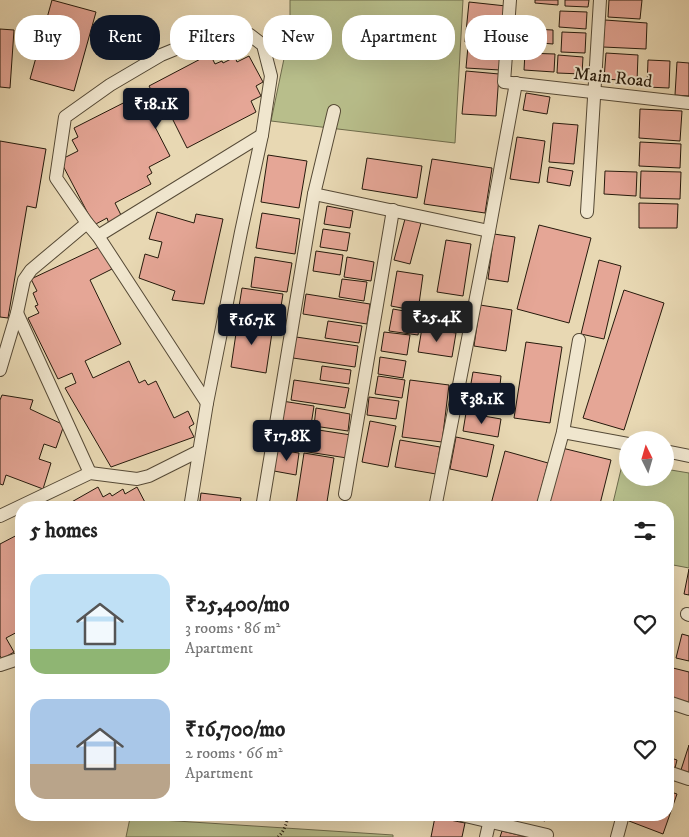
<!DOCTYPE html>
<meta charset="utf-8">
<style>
body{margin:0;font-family:"IM FELL DW Pica",serif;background:#f2f2f2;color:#222;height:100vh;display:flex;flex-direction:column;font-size:19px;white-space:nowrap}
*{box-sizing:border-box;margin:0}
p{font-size:16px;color:#767676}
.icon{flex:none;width:28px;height:28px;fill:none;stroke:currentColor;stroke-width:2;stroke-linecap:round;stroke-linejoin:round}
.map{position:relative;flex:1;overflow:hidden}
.sheet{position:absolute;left:15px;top:501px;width:659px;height:320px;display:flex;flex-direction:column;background:#fff;border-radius:20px;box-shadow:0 5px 20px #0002}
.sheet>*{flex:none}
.hud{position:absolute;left:15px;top:15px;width:660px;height:45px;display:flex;gap:10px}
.needle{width:32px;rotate:355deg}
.fabs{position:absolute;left:619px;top:431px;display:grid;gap:10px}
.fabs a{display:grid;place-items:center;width:55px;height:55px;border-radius:50%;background:#fff;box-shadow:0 5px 20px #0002;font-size:25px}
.price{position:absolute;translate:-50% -42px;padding:0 11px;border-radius:5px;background:#111827;color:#fff;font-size:16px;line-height:32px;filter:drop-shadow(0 1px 2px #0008)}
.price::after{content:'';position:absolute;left:50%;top:30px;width:15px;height:11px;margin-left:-8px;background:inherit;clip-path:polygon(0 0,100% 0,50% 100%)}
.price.on{background:#222;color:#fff}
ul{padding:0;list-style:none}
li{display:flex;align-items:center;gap:15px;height:125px;padding:0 15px}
li span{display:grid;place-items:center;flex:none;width:140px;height:100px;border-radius:15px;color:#555}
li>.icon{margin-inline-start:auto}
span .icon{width:60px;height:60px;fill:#fffc;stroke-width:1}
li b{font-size:21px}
h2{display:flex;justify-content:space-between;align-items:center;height:60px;padding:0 15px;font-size:21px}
.chip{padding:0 18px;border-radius:20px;background:#fff;box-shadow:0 5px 20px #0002;font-size:18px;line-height:45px}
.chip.on{background:#111827;color:#fff}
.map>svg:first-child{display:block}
.green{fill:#b8be8b;stroke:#6f6c4c}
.building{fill:#e5a696;stroke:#261a0c}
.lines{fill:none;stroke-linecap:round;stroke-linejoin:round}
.minor-casing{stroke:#564a36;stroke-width:14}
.path{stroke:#261a0c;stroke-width:3;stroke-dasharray:1 2.5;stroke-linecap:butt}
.minor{stroke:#f0e6ce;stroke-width:12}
.labels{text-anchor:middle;stroke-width:4;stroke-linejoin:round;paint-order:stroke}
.street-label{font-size:18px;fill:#261a0c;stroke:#f0e6ce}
</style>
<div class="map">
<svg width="689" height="837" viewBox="0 0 689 837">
<rect width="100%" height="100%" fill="#e8d8b3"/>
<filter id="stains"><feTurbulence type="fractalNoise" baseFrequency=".004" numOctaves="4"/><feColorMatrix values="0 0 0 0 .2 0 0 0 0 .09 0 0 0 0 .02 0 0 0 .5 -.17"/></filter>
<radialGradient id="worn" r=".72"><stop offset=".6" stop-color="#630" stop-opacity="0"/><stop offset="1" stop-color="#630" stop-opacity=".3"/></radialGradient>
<!-- green -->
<g class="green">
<polygon points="290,0 463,0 455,143 271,121 290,30"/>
<polygon points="623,461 627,462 628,478 665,478 665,469 689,473 689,568 668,564 668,508 612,507"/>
<polygon points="130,818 393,835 393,837 126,837"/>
</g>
<!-- building -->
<g class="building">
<polygon points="52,0 96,12 74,91 30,79"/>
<polygon points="535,0 558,0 558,5 535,3"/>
<polygon points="565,0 589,0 588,7 565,6"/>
<polygon points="609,0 642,0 640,19 608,17"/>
<polygon points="469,2 506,6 502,45 465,42"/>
<polygon points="560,11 587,12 586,29 559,27"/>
<polygon points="605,20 647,23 646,49 603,47"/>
<polygon points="0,29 14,30 10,88 0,87"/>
<polygon points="531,29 553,30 553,44 530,42"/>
<polygon points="562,32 586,33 585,53 561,52"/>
<polygon points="468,46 501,48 500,70 466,68"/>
<polygon points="525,53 555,54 554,72 524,70"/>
<polygon points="606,53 638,55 637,81 604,79"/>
<polygon points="210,54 215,64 222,61 223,63 235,57 237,62 249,56 263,82 256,86 261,96 251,101 256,112 187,148 169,112 152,121 170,156 149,167 152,173 147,176 151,184 115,203 122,217 109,224 107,218 94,225 60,160 78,151 72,140 78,137 74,128 141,94 146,104 156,99 149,86"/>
<polygon points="558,55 583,57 582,74 557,73"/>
<polygon points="648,60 670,61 669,88 647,87"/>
<polygon points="677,62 689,63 689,96 675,95"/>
<polygon points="466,71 499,74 496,116 462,114"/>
<polygon points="526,93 550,97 547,114 523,110"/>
<polygon points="640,109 682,111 680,141 639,138"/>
<polygon points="553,123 578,125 574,164 549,162"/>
<polygon points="517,137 545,141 539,183 510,179"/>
<polygon points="0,141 46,149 36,208 27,206 8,318 0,317"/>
<polygon points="640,142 681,144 680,168 639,166"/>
<polygon points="268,155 307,161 299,208 261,202"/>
<polygon points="367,158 422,166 417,198 362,189"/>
<polygon points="432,159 492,168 485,213 424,204"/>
<polygon points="549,167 573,171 570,186 547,182"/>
<polygon points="605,171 637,172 636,196 604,194"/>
<polygon points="641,171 681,172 680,199 640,198"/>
<polygon points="639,203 678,204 677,228 639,228"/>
<polygon points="327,206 353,211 350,228 324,224"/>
<polygon points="157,212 194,223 196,214 223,219 204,304 172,300 175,291 139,278 145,254 158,258 162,242 149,239"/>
<polygon points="262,213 300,219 295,254 256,248"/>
<polygon points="405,219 421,223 410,264 394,260"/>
<polygon points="539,225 591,238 569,323 517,309"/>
<polygon points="323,229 350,233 347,251 320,247"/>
<polygon points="494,234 515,237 508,282 488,279"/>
<polygon points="446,240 471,244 463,296 437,292"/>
<polygon points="101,246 112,269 90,280 121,344 85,361 93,378 129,361 139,383 145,380 148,385 156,381 174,418 188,411 194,424 189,427 194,437 111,467 65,388 76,383 72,373 58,379 28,318 39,313 35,306 38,305 33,293 37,291 31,279"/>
<polygon points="316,251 343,255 340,275 313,271"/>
<polygon points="255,257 292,263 287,292 251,287"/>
<polygon points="347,257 374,262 371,281 344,277"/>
<polygon points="599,260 621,266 604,339 581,334"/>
<polygon points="397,271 423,275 418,311 391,306"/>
<polygon points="342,279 367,282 364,301 339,297"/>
<polygon points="242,288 283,294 279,319 238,313"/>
<polygon points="624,290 664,303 624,430 583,418"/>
<polygon points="306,294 370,304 367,324 303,314"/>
<polygon points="480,305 512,310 506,351 474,346"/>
<polygon points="393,309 421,314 418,335 389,331"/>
<polygon points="238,320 273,326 266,373 231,367"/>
<polygon points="328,321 362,326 359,343 325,338"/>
<polygon points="422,328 456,333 452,357 418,352"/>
<polygon points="384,332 410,335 407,355 381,351"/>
<polygon points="296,337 358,346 355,367 293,358"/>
<polygon points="526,342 562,347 550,423 514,418"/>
<polygon points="380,357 406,361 403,378 378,374"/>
<polygon points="322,366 351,370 349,384 320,380"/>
<polygon points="473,372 501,376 499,394 470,389"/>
<polygon points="378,376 405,380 402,398 375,394"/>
<polygon points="294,380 349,388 345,408 291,400"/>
<polygon points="410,380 449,385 442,442 402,437"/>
<polygon points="2,395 33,400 30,409 64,425 56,448 44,444 39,459 51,463 43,489 6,475 3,485 0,484 0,400"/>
<polygon points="369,397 399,401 396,419 367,415"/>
<polygon points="282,401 314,406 311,425 279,420"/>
<polygon points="316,408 350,414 348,431 314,426"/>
<polygon points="466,413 501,419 498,437 463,431"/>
<polygon points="370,421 396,426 388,467 362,462"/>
<polygon points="286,425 351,435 347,458 282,448"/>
<polygon points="456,437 494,445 487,477 450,469"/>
<polygon points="400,440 440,447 436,474 395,467"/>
<polygon points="558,447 611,460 599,508 542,508"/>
<polygon points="277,450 299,453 296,475 274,471"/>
<polygon points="505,451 548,463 536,508 490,508"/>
<polygon points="304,453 334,458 326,508 313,508 296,505"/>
<polygon points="98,487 103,497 110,493 112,496 123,489 125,494 137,487 148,508 61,508"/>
<polygon points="201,493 241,498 239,508 199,508"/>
<polygon points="21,533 21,630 6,638 14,652 2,659 0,656 0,544"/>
<polygon points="689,569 689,595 684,594"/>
<polygon points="682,634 689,636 689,661 676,658"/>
<polygon points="673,668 689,672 689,705 668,700 668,691"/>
<polygon points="668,718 672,720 668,734"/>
<polygon points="689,745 689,776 680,773"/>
<polygon points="668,757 677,760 675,768 668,766"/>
<polygon points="668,791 677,794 663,834 629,821 631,815 668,815"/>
<polygon points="523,815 547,815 545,821"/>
<polygon points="435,817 465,823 462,837 431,837"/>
<polygon points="502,831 527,837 500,837"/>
</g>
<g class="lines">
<!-- minor casing -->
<g class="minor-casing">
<g id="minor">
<polyline points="510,0 504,82 689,103"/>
<polyline points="314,194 489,231"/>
<polyline points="587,212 600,0"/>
<polyline points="87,223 98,236 207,403"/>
<polyline points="98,236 262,135"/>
<polyline points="17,313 90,473"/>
<polyline points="0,370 17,313 24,280 31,270 87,223 56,178 65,117 110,85 161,55 215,33 238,30 250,35 263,45 271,76 262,135 241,232 207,403 190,508"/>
<polyline points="563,432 628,444"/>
<polyline points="665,451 689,456"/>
<polyline points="345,494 393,210"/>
<polyline points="262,508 314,194 334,111"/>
<polyline points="435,508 489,231 516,83"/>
<polyline points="542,508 563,432 579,340"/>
<polyline points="0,516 90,473 137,479 149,476 199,451"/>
<polyline points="687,614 689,615"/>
<polyline points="0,665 21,658"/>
<polyline points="668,702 689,709"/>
<polyline points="668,772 689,779"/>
<polyline points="461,815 547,835"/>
<polyline points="486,837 491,815"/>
<polyline points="617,837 623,815"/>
</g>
</g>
<!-- path -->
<path class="path" d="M278,837C284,832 287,823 288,815"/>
<!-- minor -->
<use href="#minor" class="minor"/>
</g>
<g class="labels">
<!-- street labels -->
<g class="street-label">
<text transform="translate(613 77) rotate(6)" y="6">Main Road</text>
</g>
</g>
<rect width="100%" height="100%" filter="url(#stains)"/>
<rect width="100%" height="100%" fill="url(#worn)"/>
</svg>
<div class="fabs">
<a><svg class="needle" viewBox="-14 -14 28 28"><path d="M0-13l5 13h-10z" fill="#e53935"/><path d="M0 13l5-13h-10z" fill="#767676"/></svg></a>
</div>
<b class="price" style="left:156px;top:130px">₹18.1K</b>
<b class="price on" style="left:437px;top:343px">₹25.4K</b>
<b class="price" style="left:252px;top:346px">₹16.7K</b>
<b class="price" style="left:482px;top:425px">₹38.1K</b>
<b class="price" style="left:287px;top:462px">₹17.8K</b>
<div class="hud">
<a class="chip">Buy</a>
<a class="chip on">Rent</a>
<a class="chip">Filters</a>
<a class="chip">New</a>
<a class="chip">Apartment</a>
<a class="chip">House</a>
</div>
<section class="sheet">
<h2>5 homes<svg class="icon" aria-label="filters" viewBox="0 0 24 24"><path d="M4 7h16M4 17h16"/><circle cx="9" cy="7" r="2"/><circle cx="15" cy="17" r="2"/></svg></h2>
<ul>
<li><span style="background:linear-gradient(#bfe0f5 75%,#8fb573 0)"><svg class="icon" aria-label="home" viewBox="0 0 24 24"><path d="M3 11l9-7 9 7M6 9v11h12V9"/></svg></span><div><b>₹25,400/mo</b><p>3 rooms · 86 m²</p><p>Apartment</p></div><svg class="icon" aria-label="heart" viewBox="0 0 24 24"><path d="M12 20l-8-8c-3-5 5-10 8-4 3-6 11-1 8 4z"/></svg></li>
<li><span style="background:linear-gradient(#a9c7e8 65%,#b9a48a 0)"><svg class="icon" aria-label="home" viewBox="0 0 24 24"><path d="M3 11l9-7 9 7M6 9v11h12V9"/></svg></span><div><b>₹16,700/mo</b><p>2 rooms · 66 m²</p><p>Apartment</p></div><svg class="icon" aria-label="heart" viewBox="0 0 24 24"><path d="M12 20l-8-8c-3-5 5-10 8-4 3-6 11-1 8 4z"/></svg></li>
</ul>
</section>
</div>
